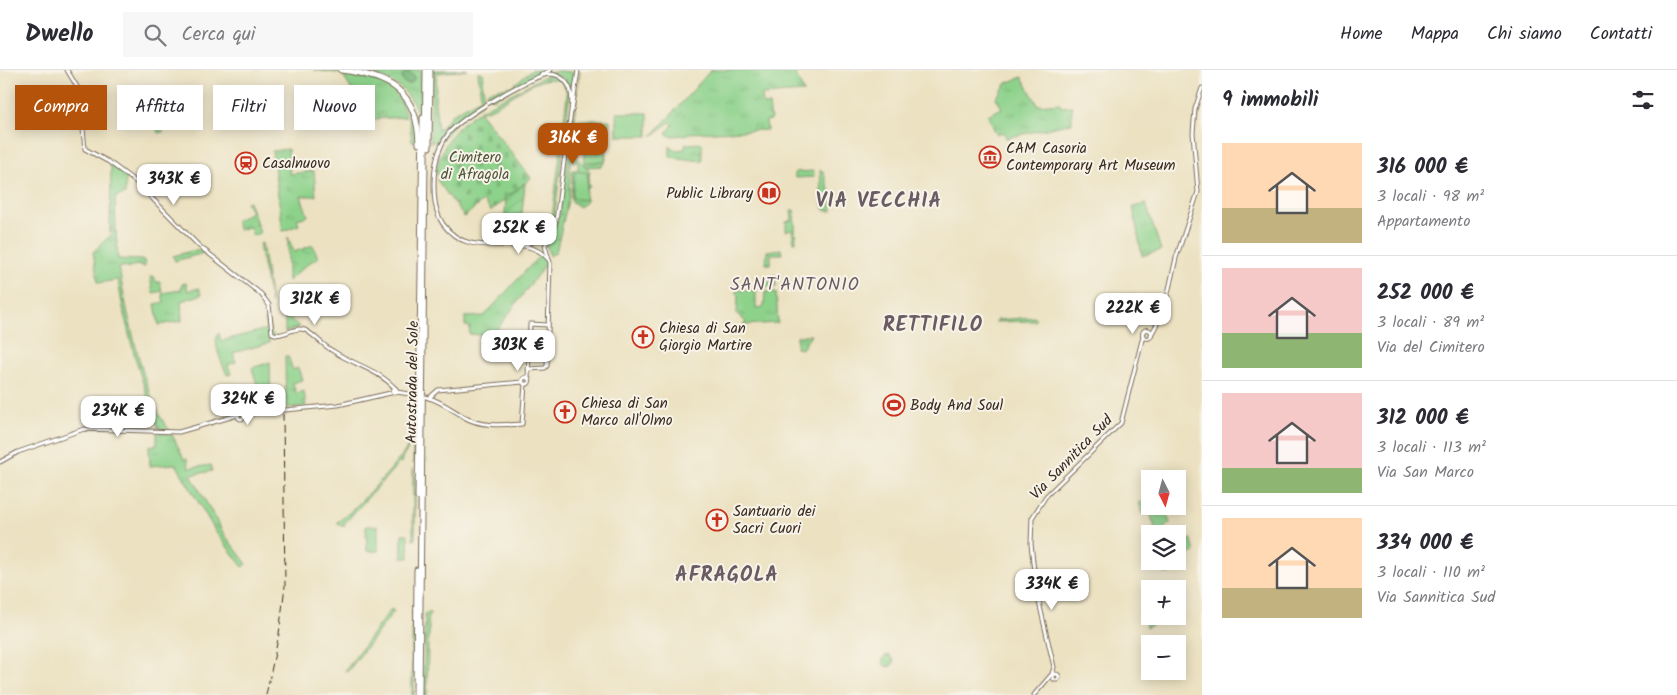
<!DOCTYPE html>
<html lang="it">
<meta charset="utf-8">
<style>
body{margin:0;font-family:Kalam,sans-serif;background:#f7f7f7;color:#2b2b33;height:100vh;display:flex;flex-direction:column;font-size:19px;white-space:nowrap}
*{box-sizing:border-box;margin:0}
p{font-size:16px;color:#7c7c81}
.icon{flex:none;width:28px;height:28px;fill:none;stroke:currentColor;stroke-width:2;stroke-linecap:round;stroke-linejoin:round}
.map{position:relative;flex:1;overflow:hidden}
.panel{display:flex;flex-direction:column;background:#fff;width:475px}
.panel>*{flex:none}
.top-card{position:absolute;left:15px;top:15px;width:475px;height:45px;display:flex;gap:10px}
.needle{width:32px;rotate:174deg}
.controls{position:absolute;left:1141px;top:400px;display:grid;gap:10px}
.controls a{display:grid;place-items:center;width:45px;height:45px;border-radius:0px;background:#fff;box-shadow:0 2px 12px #0003;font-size:25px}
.price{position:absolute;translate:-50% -42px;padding:0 11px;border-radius:10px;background:#fff;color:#222;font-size:16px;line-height:32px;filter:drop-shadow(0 1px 2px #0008)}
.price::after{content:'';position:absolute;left:50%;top:30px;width:15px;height:11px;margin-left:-8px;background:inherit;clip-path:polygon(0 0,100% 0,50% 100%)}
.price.active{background:#b45309;color:#fff}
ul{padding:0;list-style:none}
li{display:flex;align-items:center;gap:15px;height:125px;padding:0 20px}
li+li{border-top:1px solid #e1e1e2}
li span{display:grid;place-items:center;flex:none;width:140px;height:100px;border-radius:0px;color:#555}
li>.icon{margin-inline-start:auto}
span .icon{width:60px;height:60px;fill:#fffc;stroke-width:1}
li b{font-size:21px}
h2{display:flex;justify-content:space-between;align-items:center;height:60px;padding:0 20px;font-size:21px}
.tag{padding:0 18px;border-radius:0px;background:#fff;box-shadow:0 2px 12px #0003;font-size:18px;line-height:45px}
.tag.active{background:#b45309;color:#fff}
header{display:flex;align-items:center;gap:30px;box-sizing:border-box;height:70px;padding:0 25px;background:#fff;border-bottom:1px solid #e1e1e2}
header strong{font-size:24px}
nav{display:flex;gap:28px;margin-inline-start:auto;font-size:18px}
.search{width:350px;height:45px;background:#f7f7f7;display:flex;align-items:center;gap:12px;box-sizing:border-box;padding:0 18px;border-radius:0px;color:#7c7c81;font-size:19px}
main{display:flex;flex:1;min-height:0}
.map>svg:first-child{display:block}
.grass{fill:url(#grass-tufts);stroke:#647e54}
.forest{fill:url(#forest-firs);stroke:#566f4a}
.cemetery{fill:url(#cemetery-stones);stroke:#647e54}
.garden{fill:url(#garden-furrows);stroke:#647e54}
.pitch{fill:#8dd28b;stroke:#647e54}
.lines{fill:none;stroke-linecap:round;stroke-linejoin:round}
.secondary-casing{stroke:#796a57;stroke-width:5}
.highway-casing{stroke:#796a57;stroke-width:7}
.secondary{stroke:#fff;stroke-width:3}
.highway{stroke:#fff;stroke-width:5}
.rail{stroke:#3b2a1e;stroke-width:1;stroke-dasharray:8 4;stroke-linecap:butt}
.labels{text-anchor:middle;stroke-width:4;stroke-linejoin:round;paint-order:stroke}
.poi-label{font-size:15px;fill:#3b2a1e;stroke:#f7f3e8;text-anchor:start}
.park-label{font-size:15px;fill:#505439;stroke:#f7f3e8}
.street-label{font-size:15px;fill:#3b2a1e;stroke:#f7f3e8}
.quarter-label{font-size:18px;letter-spacing:1px;fill:#6b5c64;stroke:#f7f3e8}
.district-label{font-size:20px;font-weight:bold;letter-spacing:1px;fill:#6b5c64;stroke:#f7f3e8}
</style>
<header>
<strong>Dwello</strong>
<div class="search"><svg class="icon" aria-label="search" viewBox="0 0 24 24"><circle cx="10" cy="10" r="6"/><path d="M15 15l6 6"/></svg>Cerca qui</div>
<nav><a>Home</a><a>Mappa</a><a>Chi siamo</a><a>Contatti</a></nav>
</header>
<main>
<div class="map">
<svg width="1202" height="625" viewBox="0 0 1202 625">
<defs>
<pattern id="grass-tufts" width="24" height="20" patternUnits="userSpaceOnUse" patternTransform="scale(1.25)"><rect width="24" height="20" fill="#8dd28b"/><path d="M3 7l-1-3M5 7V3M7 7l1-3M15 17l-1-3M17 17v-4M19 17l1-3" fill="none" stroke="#7bb478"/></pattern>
<pattern id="forest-firs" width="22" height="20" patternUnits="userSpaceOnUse" patternTransform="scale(1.25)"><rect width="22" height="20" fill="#72b477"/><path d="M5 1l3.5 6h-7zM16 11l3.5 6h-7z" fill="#5f9361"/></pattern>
<pattern id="cemetery-stones" width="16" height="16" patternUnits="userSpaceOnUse" patternTransform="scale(1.25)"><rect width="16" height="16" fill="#8dd28b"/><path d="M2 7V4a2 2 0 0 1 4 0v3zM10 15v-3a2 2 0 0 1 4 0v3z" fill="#7bb478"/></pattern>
<pattern id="garden-furrows" width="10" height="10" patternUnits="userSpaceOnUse" patternTransform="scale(1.25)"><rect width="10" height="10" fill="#8dd28b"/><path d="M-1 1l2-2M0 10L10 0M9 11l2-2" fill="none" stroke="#7bb478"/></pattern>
</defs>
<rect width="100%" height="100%" fill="#f7f3e8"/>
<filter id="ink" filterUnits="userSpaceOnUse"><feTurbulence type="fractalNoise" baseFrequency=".02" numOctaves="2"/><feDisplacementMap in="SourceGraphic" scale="10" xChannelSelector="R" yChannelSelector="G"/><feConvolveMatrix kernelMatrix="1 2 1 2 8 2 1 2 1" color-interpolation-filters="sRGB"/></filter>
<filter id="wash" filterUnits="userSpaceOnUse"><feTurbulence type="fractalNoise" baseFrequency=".0096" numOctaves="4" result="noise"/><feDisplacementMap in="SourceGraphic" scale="20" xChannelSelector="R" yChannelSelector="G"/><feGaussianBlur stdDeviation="1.12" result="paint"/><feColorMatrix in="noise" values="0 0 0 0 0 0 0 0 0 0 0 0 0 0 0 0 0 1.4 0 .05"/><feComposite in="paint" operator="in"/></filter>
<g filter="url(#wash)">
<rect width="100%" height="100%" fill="#ece2c2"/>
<!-- grass -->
<g class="grass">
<path d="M314,0C370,0 411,10 417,72L412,71C409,47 408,26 385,14L400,29L406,47L359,50L358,32L343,5L378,11L361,6Z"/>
<path d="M351,0H421L420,53C411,14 387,6 351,0Z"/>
<path d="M432,0H467L437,3L435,32L438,61L452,44L481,28L478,2L483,3L484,8L482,10C483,19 486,24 482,32C478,39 469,42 463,46C451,54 446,73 430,72Z"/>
<polygon points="532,0 547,0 494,29 487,26 488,21 512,16"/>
<polygon points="580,0 575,38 576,69 570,93 569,126 556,182 550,186 546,175 554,160 560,142"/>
<polygon points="711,0 793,0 804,22 762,25 763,35 769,35 771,50 766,51 767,60 687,63 687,65 670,66 666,63 673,55 670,52 652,66"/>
<polygon points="558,1 574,2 572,22 564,8 549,3"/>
<path d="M551,5L563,11L570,23L555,144C551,161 536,172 519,173L521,155L522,154L521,170L530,168L533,158L545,159L552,148L567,26L566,19L561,11C533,0 500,43 479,41L543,7Z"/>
<polygon points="1022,7 1038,35 1060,33 1061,37 1072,36 1072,53 1006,68 1004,62 996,64 988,45 1002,38 996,28 1007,13"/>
<polygon points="158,37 163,62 158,63 152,39"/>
<polygon points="578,50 610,50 610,58 598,50 586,53 581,59 577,88 590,101 588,114 590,116 588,119 587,117 588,103 585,129 587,130 580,137 571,131 572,100 578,100 578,92 572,91 578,70"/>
<polygon points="584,59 605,59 606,90 602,96 587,97 584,94"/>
<polygon points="702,73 702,91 670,87 670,76 676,80 685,79 685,74"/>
<polygon points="288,79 290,104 314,101 316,126 301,126 308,146 297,149 299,155 283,161 272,81"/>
<polygon points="111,95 126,106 125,124 115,127 116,158 110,163"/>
<polygon points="820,100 823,101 831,126 832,141 825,140 822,135"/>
<polygon points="249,131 260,163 253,166 250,157 239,160 235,151 251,142 246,132"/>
<polygon points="1146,134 1161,180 1142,186 1133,137"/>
<path d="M116,160L118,189L144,190L145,197L135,195L127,199L125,196L119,198C125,233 146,339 171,361L159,360C141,310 126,262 118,210L98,213L93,182Z"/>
<path d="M288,167L294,182L313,175L318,188C308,192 296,204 288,211Z"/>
<polygon points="262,173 271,233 260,180 260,174"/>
<polygon points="199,179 204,183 175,191 173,186"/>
<polygon points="540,185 547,192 490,269 483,265 469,264 470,257 465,256 465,247 484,246"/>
<polygon points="773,205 775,205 776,216 761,218 761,212 771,212"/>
<polygon points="154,206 156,212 160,212 162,221 153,223 150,207"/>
<polygon points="186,213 188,221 199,218 201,225 181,231 182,251 159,255 155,234 164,232 162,223 181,220 182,214"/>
<polygon points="737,220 756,220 756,238 764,237 765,222 776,222 778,253 743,255 746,252 737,244 738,225 735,222"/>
<polygon points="285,245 300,257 285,262"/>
<polygon points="1035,247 1035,251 995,252 997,250"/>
<path d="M265,250H268L270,261L274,266L269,268V273L233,283L236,292L228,295L231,304L227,305C223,294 211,273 219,263L221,271L267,259Z"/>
<polygon points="811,265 802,279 796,278 797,266"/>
<polygon points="285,286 288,286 293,300 298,298 302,310 293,313 296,323 304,321 306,336 286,338"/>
<polygon points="270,292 271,340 244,343 264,338 252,298"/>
<path d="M414,329H416V334L414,393L413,394V372L402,388V392L399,393L344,454L345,456H341L337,452C350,446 410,381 413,368C416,356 413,341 414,329Z"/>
<polygon points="157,363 172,364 184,389 187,389 189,398 211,395 212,401 191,405 224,464 247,494 243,497 217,464 176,394 150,396 149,376 157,375"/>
<polygon points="413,398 415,407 415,470 413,470"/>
<polygon points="1150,412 1150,436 1164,436 1170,453 1163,459 1163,464 1150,464 1149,460 1155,457 1150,443 1144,445 1139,433 1149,430 1143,413"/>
<polygon points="1191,469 1195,482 1186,485 1182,472"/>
<polygon points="1159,491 1169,491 1171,497 1177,495 1179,501 1164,504"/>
<polygon points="1150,534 1150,546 1161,546 1163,550 1146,558 1142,535"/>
<polygon points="391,539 394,541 348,601 345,601"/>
<rect x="412" y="542" width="2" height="83"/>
<path d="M425,543H431C425,550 432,560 428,568L427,625H423Z"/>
</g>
<!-- forest -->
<circle class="forest" cx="408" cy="8" r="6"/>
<!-- cemetery -->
<path class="cemetery" d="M479,41L531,108L491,141L483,131L464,147L437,110L440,108L436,103C441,74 455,57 479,41Z"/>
<!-- garden -->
<g class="garden">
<polygon points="525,113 521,153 518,156 518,173 503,173 506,128"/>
<polygon points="781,179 782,184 771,184 771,194 766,194 767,181"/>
</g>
<!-- pitch -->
<g class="pitch">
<rect x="617" y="43" width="31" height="23"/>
<rect x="584" y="59" width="21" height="33"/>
<polygon points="575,101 588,103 585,130 572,128"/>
<polygon points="813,101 814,107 795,108 795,102"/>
<polygon points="791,140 794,140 796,172 794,172 792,160 786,161 786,152 792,150"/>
<polygon points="366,456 378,456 378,481 367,481"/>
<polygon points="402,464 408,464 409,488 402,488"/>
<circle cx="888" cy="591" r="5.5"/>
</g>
</g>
<g filter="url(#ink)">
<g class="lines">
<!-- secondary casing -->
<g class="secondary-casing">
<g id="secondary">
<path d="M67,0L79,20L85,79L109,92L136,112L199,176L261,224L269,235L272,263C283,269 294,255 305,260C315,265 323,276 333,281C354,295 377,299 395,318"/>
<polyline points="541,5 550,0"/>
<polyline points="572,41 578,0"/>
<polyline points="522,175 539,170 554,152"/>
<path d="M549,190C522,157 472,195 443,154C435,142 434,128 434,114C434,96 438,78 448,64C460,48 530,6 549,4C555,4 562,7 566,12C577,24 569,49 568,64"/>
<circle cx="1147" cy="264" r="4.5"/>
<polyline points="1151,265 1164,241 1176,188 1198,122 1193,63 1195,39 1202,18"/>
<polyline points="528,299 545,298 547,296 550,193 545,176 556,151 568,62"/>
<circle cx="526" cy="311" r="3.5"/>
<polyline points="528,309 530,254 548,255"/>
<polygon points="395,318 397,320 395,322 393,320"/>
<polyline points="396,322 417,325"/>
<path d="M426,327C441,331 451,339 464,347C480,357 504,355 522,354L525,314"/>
<polyline points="429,328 438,320 522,312"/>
<circle cx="241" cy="346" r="3"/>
<polyline points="243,344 338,335 395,322"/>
<polyline points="0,392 18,382 84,359 179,362 238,345"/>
<polyline points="1035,510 1031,474 1032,448 1046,426 1121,353 1143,266"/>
<circle cx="1037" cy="513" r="3"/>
<circle cx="1056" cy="607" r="3"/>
<polyline points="1034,625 1052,604 1054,597 1035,515"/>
</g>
</g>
<!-- highway casing -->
<g class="highway-casing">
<g id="highway">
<path d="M341,0C388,6 418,20 419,74"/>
<polyline points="429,77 430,0"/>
<polyline points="418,427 423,48"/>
<polyline points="416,625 417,500"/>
<polyline points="419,625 426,0"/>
</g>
</g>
<!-- secondary -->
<use href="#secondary" class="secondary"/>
<!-- highway -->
<use href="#highway" class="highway"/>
<!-- rail -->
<polyline class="rail" points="266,625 279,564 285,516 283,344"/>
</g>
</g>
<!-- icons -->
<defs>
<g id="museum-ring" transform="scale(1.125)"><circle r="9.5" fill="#f7f3e8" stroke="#c8321e" stroke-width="1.5"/><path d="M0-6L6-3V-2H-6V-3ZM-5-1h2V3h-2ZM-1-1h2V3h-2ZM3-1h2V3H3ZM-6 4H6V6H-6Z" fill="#c8321e"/></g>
<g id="station-ring" transform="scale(1.125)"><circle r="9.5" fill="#f7f3e8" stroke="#c8321e" stroke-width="1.5"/><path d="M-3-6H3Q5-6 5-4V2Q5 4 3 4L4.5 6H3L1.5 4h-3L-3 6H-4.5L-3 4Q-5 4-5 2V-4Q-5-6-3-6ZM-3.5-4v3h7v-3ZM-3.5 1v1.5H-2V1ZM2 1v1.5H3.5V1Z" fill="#c8321e"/></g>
<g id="library-ring" transform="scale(1.125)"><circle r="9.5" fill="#f7f3e8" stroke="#c8321e" stroke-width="1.5"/><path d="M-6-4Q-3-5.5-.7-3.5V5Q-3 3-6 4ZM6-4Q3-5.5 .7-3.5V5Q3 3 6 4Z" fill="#c8321e"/></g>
<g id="church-ring" transform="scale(1.125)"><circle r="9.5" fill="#f7f3e8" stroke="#c8321e" stroke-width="1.5"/><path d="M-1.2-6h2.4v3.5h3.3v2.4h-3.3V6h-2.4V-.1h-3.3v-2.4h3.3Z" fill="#c8321e"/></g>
<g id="stadium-ring" transform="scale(1.125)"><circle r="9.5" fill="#f7f3e8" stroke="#c8321e" stroke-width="1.5"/><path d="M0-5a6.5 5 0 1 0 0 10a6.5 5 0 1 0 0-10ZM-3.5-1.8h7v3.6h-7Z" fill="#c8321e"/></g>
</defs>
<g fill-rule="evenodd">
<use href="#museum-ring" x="990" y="87"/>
<use href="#station-ring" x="246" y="93"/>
<use href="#library-ring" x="769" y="123"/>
<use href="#church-ring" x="643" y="267"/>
<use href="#stadium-ring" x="894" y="335"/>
<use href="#church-ring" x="565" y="342"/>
<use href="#church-ring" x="717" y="450"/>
</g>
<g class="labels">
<!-- poi labels -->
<g class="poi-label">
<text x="1006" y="83">CAM Casoria<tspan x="1006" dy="17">Contemporary Art Museum</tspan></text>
<text x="262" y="98">Casalnuovo</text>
<text x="753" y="128" text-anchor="end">Public Library</text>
<text x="659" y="263">Chiesa di San<tspan x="659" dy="17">Giorgio Martire</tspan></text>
<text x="581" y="338">Chiesa di San<tspan x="581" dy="17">Marco all'Olmo</tspan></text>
<text x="910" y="340">Body And Soul</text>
<text x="733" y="446">Santuario dei<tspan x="733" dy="17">Sacri Cuori</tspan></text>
</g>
<!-- park labels -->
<g class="park-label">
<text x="475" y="92">Cimitero<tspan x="475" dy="17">di Afragola</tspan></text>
</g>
<!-- street labels -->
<g class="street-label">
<text transform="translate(412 312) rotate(-89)" y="5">Autostrada del Sole</text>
<text transform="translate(1071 387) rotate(-46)" y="5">Via Sannitica Sud</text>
</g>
<!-- quarter labels -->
<g class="quarter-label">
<text x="795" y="220">SANT'ANTONIO</text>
</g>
<!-- district labels -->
<g class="district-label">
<text x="879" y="137">VIA VECCHIA</text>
<text x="933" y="261">RETTIFILO</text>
<text x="727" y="511">AFRAGOLA</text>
</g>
</g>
</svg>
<div class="controls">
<a><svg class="needle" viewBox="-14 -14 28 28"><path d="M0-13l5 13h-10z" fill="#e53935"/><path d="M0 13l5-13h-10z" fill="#7c7c81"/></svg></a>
<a><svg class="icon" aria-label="layers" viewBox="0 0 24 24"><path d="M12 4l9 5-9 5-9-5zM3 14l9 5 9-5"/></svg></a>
<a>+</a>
<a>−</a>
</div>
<b class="price active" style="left:573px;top:95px">316K €</b>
<b class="price" style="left:174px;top:136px">343K €</b>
<b class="price" style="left:519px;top:185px">252K €</b>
<b class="price" style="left:315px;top:256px">312K €</b>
<b class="price" style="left:1133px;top:265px">222K €</b>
<b class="price" style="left:518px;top:302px">303K €</b>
<b class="price" style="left:248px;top:356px">324K €</b>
<b class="price" style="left:118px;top:368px">234K €</b>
<b class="price" style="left:1052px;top:541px">334K €</b>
<div class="top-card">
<a class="tag active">Compra</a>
<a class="tag">Affitta</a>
<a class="tag">Filtri</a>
<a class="tag">Nuovo</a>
</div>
</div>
<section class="panel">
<h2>9 immobili<svg class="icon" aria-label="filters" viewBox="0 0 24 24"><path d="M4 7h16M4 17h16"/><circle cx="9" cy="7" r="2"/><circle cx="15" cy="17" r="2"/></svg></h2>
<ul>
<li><span style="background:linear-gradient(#ffd9b3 65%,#c2b280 0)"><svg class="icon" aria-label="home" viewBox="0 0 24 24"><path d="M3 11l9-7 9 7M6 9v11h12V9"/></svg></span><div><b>316 000 €</b><p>3 locali · 98 m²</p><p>Appartamento</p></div></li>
<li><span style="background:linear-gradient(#f6c9c9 65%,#8fb573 0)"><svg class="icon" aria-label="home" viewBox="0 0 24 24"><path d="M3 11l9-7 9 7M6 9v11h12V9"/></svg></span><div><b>252 000 €</b><p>3 locali · 89 m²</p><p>Via del Cimitero</p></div></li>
<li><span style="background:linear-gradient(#f6c9c9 75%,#8fb573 0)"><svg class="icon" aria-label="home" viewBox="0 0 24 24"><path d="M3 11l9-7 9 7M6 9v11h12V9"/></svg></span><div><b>312 000 €</b><p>3 locali · 113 m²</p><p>Via San Marco</p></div></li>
<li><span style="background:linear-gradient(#ffd9b3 70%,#c2b280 0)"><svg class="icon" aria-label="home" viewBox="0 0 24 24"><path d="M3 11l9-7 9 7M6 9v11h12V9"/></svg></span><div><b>334 000 €</b><p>3 locali · 110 m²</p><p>Via Sannitica Sud</p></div></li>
</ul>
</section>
</main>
